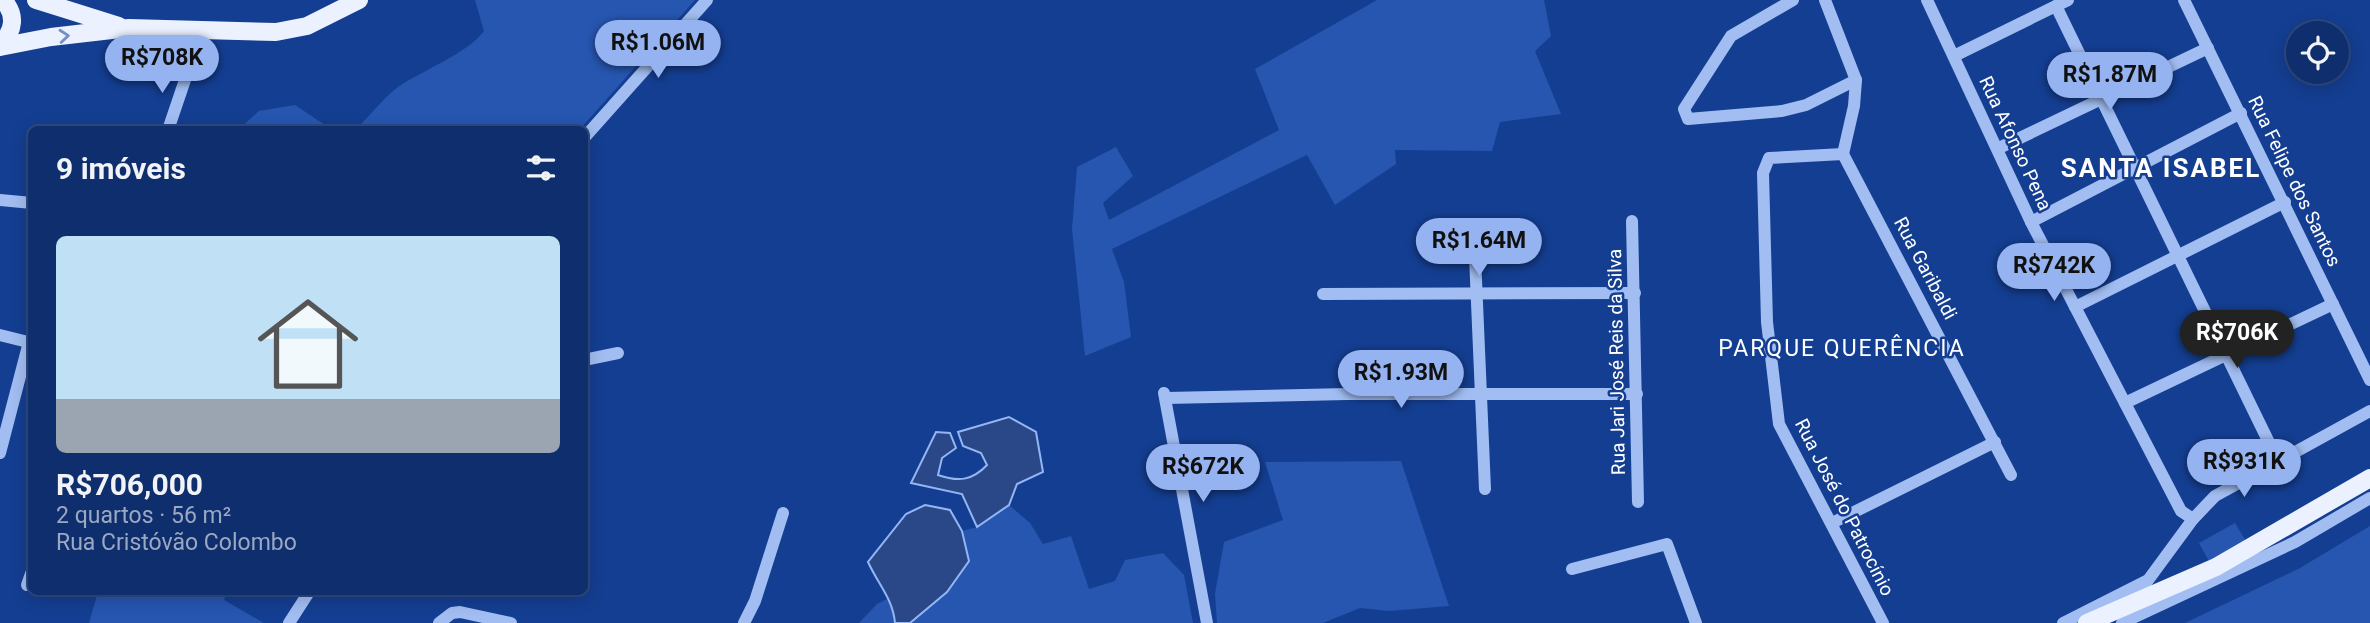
<!DOCTYPE html>
<html lang="pt">
<meta charset="utf-8">
<style>
body{margin:0;font-family:Roboto,sans-serif;background:#183672;color:#f1f3f6;height:100vh;display:flex;flex-direction:column;font-size:26px;white-space:nowrap}
*{box-sizing:border-box;margin:0}
p{font-size:23px;color:#9ba8c2}
.icon{flex:none;width:38px;height:38px;fill:none;stroke:currentColor;stroke-width:2;stroke-linecap:round;stroke-linejoin:round}
.map{position:relative;flex:1;overflow:hidden}
.side{position:absolute;left:28px;top:126px;width:560px;height:469px;display:flex;flex-direction:column;background:#0f2e6d;border-radius:10px;box-shadow:0 4px 18px #0003,0 0 0 2px #2f4a80}
.side>*{flex:none}
.controls{position:absolute;left:2286px;top:21px;display:grid;gap:14px}
.controls a{display:grid;place-items:center;width:63px;height:63px;border-radius:50%;background:#0f2e6d;box-shadow:0 4px 18px #0003,0 0 0 2px #2f4a80;font-size:35px}
.price{position:absolute;translate:-50% -60px;padding:0 16px;border-radius:24px;background:#95b2f1;color:#111;font-size:23px;line-height:46px;filter:drop-shadow(0 2px 4px #0008)}
.price::after{content:'';position:absolute;left:50%;top:42px;width:21px;height:16px;margin-left:-10px;background:inherit;clip-path:polygon(0 0,100% 0,50% 100%)}
.price.current{background:#222;color:#fff}
ul{padding:0;list-style:none}
li{display:grid;align-content:center;gap:14px;height:371px;padding:0 28px}
li+li{border-top:2px solid #2f4a80}
li span{display:grid;place-items:center;height:217px;border-radius:10px;color:#555}
li>.icon{margin-inline-start:auto}
span .icon{width:126px;height:126px;fill:#fffc;stroke-width:1}
li b{font-size:30px}
h2{display:flex;justify-content:space-between;align-items:center;height:84px;padding:0 28px;font-size:30px}
.map>svg:first-child{display:block}
.green{fill:#2656b0}
.water{fill:#2a4887;stroke:#93b7f4;stroke-width:2}
.lines{fill:none;stroke-linecap:round;stroke-linejoin:round}
.minor{stroke:#a1bdf1;stroke-width:12}
.major{stroke:#ebf1ff;stroke-width:18}
.oneway{stroke:#758fc2}
.labels{text-anchor:middle;stroke-width:5;stroke-linejoin:round;paint-order:stroke}
.street-label{font-size:19px;fill:#fff;stroke:#143e91}
.quarter-label{font-size:23px;letter-spacing:2px;fill:#fff;stroke:#143e91}
.district-label{font-size:26px;font-weight:bold;letter-spacing:2px;fill:#fff;stroke:#143e91}
</style>
<div class="map">
<svg width="2370" height="623" viewBox="0 0 2370 623">
<rect width="100%" height="100%" fill="#143e91"/>
<!-- green -->
<g class="green">
<path d="M475,0H695L580,129H356C370,116 383,98 398,87C423,70 468,53 484,31Z"/>
<polygon points="1377,0 1544,0 1551,36 1535,51 1561,114 1500,122 1492,151 1395,150 1396,164 1335,205 1307,155 1112,249 1124,282 1131,337 1085,356 1072,229 1077,167 1116,147 1133,176 1103,203 1109,220 1279,130 1255,69"/>
<polygon points="295,105 331,129 239,129 259,111"/>
<polygon points="1401,461 1449,606 1389,611 1360,608 1323,623 1217,623 1215,594 1224,542 1283,520 1265,462"/>
<polygon points="1009,505 1030,523 1043,544 1071,536 1089,589 1115,581 1125,560 1163,553 1184,575 1193,623 910,623 969,562 962,531 977,527"/>
<polygon points="2235,523 2247,543 2210,563 2199,543"/>
<polygon points="2370,526 2370,623 2185,623 2300,568"/>
<polygon points="98,592 227,592 224,600 264,623 89,623"/>
<polygon points="889,598 894,603 895,623 859,623 877,604"/>
</g>
<!-- water -->
<g class="water">
<path d="M1009,417L1036,432L1043,472L1017,484L1009,505L977,527L962,494L911,483L936,432L950,433L956,448L942,458L938,475C958,482 972,481 987,465L981,453L963,446L958,432Z"/>
<path d="M925,505L950,510L962,531L969,561L947,592L910,623H895C893,599 878,584 868,562L906,514Z"/>
</g>
<g class="lines">
<!-- minor -->
<g class="minor">
<polyline points="1793,0 1731,36 1684,109 1688,119 1782,111 1806,105 1856,80"/>
<polyline points="1825,0 1856,80 1854,106 1843,154"/>
<polyline points="1927,0 2031,222 2181,511 2193,519"/>
<polyline points="2184,0 2370,380"/>
<polyline points="2056,6 2278,461"/>
<polyline points="1954,56 2068,0"/>
<polyline points="168,130 188,71"/>
<polyline points="584,138 707,0"/>
<polyline points="1999,148 2208,48"/>
<polyline points="1843,154 1769,158 1763,173 1767,322 1779,424 1883,623"/>
<polyline points="1843,154 2011,475"/>
<polyline points="0,200 32,203"/>
<polyline points="1632,221 1638,502"/>
<polyline points="2031,222 2241,113"/>
<polyline points="1474,233 1485,489"/>
<polyline points="1323,294 1635,293"/>
<polyline points="2075,307 2285,202"/>
<polyline points="0,335 32,343"/>
<polyline points="584,360 618,353"/>
<polyline points="1164,393 1207,623"/>
<polyline points="1166,398 1347,394 1637,394"/>
<polyline points="2125,403 2333,304"/>
<polyline points="0,453 29,342"/>
<polyline points="1832,523 1995,442"/>
<polyline points="1572,569 1667,544 1696,623"/>
<polyline points="27,585 32,571"/>
<polyline points="2132,602 2193,519 2215,496 2370,411"/>
<polyline points="289,623 309,592"/>
<polyline points="439,623 452,613 460,612 511,623"/>
<polyline points="744,623 755,601 783,513"/>
<polyline points="2063,623 2146,581"/>
<polyline points="2122,623 2295,542 2370,498"/>
</g>
<!-- major -->
<g class="major">
<polyline points="36,0 119,26"/>
<path d="M0,44C15,31 16,14 3,0"/>
<polyline points="0,47 51,37 129,28 276,32 307,26 359,0"/>
<polyline points="2087,623 2216,567 2370,478"/>
</g>
</g>
<!-- one-way arrows -->
<defs><path id="oneway-chevron" d="M-2-3.5L2.5 0L-2 3.5" fill="none" stroke-width="1.6" stroke-linecap="round" stroke-linejoin="round" transform="scale(1.75)"/></defs>
<use class="oneway" href="#oneway-chevron" transform="translate(64 36) rotate(-5)"/>
<g class="labels">
<!-- street labels -->
<g class="street-label">
<text transform="translate(2016 143) rotate(65)" y="7">Rua Afonso Pena</text>
<text transform="translate(2295 181) rotate(64)" y="7">Rua Felipe dos Santos</text>
<text transform="translate(1926 268) rotate(62)" y="7">Rua Garibaldi</text>
<text transform="translate(1616 362) rotate(-91)" y="7">Rua Jari José Reis da Silva</text>
<text transform="translate(1845 507) rotate(63)" y="7">Rua José do Patrocínio</text>
</g>
<!-- quarter labels -->
<g class="quarter-label">
<text x="1842" y="356">PARQUE QUERÊNCIA</text>
</g>
<!-- district labels -->
<g class="district-label">
<text x="2161" y="177">SANTA ISABEL</text>
</g>
</g>
</svg>
<div class="controls">
<a><svg class="icon" aria-label="locate" viewBox="0 0 24 24"><circle cx="12" cy="12" r="6"/><path d="M12 2v4M12 18v4M2 12h4M18 12h4"/></svg></a>
</div>
<b class="price" style="left:658px;top:80px">R$1.06M</b>
<b class="price" style="left:162px;top:95px">R$708K</b>
<b class="price" style="left:2110px;top:112px">R$1.87M</b>
<b class="price" style="left:1479px;top:278px">R$1.64M</b>
<b class="price" style="left:2054px;top:303px">R$742K</b>
<b class="price current" style="left:2237px;top:370px">R$706K</b>
<b class="price" style="left:1401px;top:410px">R$1.93M</b>
<b class="price" style="left:2244px;top:499px">R$931K</b>
<b class="price" style="left:1203px;top:504px">R$672K</b>
<section class="side">
<h2>9 imóveis<svg class="icon" aria-label="filters" viewBox="0 0 24 24"><path d="M4 7h16M4 17h16"/><circle cx="9" cy="7" r="2"/><circle cx="15" cy="17" r="2"/></svg></h2>
<ul>
<li><span style="background:linear-gradient(#bfe0f5 75%,#9aa5b1 0)"><svg class="icon" aria-label="home" viewBox="0 0 24 24"><path d="M3 11l9-7 9 7M6 9v11h12V9"/></svg></span><div><b>R$706,000</b><p>2 quartos · 56 m²</p><p>Rua Cristóvão Colombo</p></div></li>
</ul>
</section>
</div>
